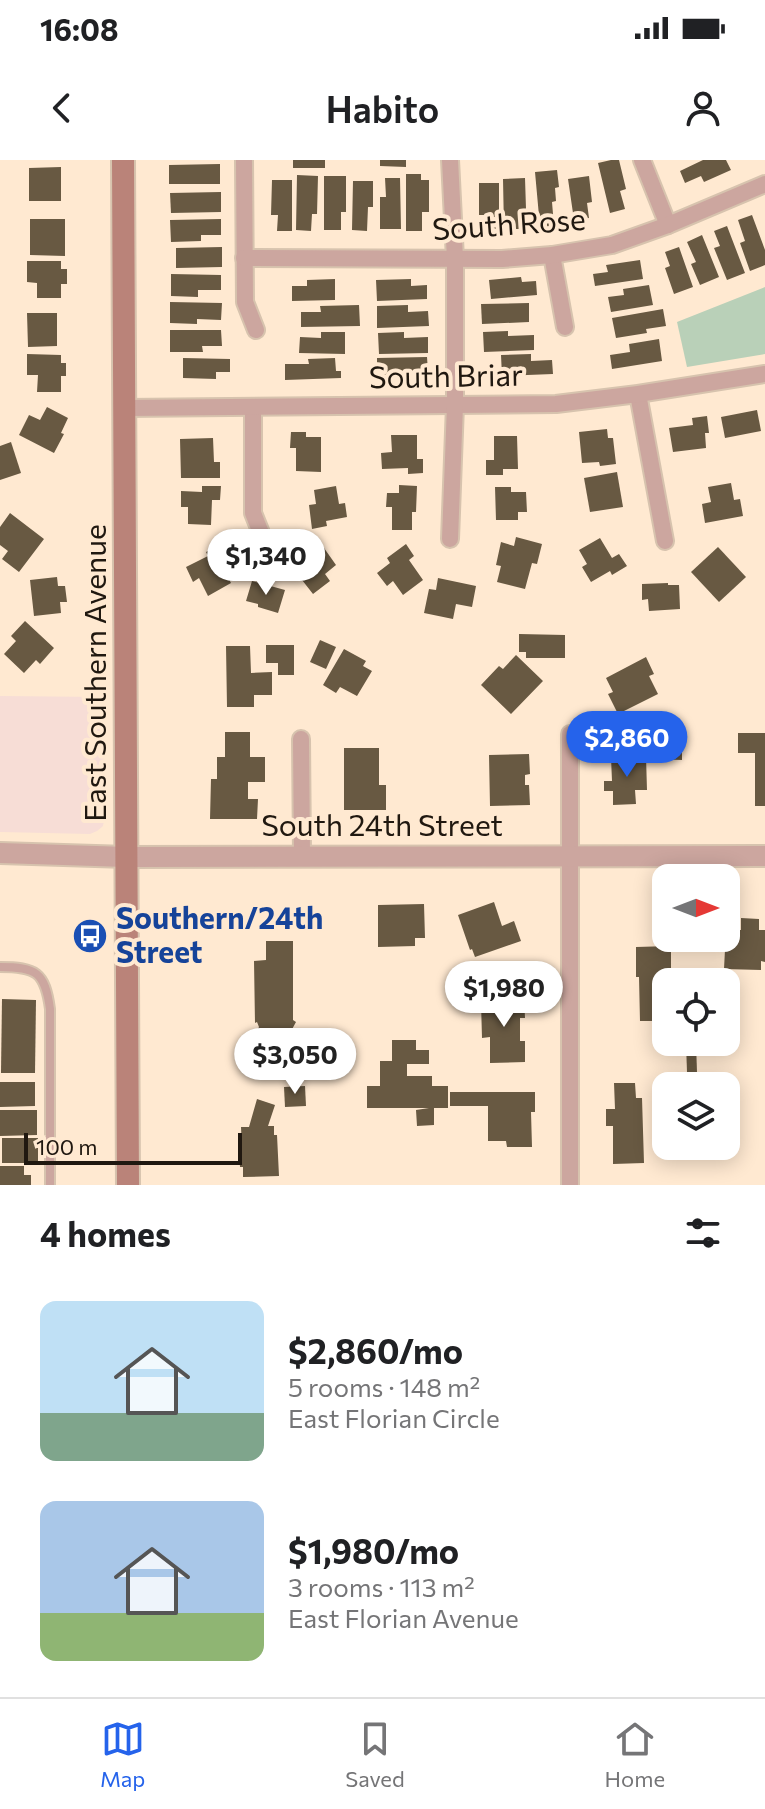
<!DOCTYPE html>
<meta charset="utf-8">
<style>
body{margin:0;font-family:Commissioner,sans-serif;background:#f2f2f2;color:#202124;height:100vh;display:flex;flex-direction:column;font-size:30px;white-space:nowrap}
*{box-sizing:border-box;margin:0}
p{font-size:26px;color:#757577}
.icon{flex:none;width:44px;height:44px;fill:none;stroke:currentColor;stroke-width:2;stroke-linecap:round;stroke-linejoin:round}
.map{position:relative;height:1025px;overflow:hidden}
.details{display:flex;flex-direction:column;background:#fff;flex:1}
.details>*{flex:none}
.needle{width:52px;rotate:90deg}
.buttons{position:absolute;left:652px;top:704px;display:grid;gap:16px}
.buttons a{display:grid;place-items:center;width:88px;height:88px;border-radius:16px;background:#fff;box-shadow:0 4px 20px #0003;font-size:40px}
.scale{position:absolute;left:24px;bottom:20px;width:218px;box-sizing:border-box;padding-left:8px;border:4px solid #201810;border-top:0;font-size:22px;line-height:28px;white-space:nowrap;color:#201810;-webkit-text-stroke:6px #ffe9d1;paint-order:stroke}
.price{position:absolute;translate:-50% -68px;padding:0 18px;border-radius:28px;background:#fff;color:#222;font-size:26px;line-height:52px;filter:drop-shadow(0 2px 4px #0008)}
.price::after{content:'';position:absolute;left:50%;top:48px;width:24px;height:18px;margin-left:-12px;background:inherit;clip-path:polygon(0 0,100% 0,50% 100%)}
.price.on{background:#2563eb;color:#fff}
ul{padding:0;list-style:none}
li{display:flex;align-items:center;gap:24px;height:200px;padding:0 40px}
li span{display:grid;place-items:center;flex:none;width:224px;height:160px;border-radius:16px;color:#555}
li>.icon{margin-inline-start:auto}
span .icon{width:96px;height:96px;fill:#fffc;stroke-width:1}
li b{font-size:34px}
h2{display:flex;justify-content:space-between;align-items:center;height:96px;padding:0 40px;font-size:34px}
.status{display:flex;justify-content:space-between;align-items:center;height:56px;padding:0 40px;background:#fff;direction:ltr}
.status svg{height:22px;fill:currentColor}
header{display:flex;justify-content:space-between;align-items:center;height:104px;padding:0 40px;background:#fff;font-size:36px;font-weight:600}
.menu{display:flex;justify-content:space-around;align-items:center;height:112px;border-top:2px solid #e0e0e0;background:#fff;font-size:22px;color:#757577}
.menu a{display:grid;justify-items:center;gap:4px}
.menu .on{color:#2563eb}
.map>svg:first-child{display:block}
.commercial{fill:#f7ddd6}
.green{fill:#b9d0b8}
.building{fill:#685942}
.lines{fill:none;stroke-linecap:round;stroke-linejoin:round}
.service-casing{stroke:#d7c3ae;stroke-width:12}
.minor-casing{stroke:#d7c3ae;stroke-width:20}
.tertiary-casing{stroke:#d7c3ae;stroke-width:24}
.secondary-casing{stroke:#d7c3ae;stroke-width:26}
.service{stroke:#cca69f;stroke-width:8}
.minor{stroke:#cca69f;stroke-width:16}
.tertiary{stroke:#cca69f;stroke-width:20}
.secondary{stroke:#ba8379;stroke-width:22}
.labels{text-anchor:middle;stroke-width:8;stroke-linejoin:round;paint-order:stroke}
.street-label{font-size:30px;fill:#201810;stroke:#ffe9d1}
.transit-label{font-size:30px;font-weight:bold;fill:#164399;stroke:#ffe9d1;text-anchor:start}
</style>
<div class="status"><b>16:08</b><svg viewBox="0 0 49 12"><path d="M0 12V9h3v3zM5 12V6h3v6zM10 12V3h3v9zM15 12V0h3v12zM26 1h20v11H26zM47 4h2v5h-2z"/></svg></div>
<header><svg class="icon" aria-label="back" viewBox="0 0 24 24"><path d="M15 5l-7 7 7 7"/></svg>Habito<svg class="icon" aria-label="person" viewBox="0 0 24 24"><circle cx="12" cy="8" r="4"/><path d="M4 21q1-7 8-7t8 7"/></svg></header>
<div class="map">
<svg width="765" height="1025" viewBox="0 0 765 1025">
<rect width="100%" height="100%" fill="#ffe9d1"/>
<!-- commercial -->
<polygon class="commercial" points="0,536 104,537 105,655 103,666 97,671 90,674 0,672"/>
<!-- green -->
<polygon class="green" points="765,127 765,194 687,207 677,162"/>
<!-- building -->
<g class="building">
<rect x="293" y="0" width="32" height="8"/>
<polygon points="380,0 406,0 406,7 380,6"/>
<polygon points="611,0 619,0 626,29 620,31 625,49 610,53 598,3"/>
<polygon points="703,0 726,0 731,10 704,22 701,16 685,23 680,11"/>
<polygon points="220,4 220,24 169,24 169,5"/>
<polygon points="61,7 61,41 29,41 29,8"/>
<polygon points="557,10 559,27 555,28 556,41 552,42 554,66 540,67 535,12"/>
<polygon points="406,14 421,14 421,20 429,20 429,52 422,52 422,71 406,71"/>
<polygon points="297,15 318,16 317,54 312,54 311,71 296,70"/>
<polygon points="324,16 346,16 346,52 341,52 341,70 324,70"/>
<polygon points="589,16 592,42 587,43 589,58 574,60 568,19"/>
<polygon points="385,18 400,18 401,69 380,69 380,37 386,37"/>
<polygon points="525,18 526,49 520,50 520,69 504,69 503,19"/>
<polygon points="272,20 292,20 292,71 277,71 278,55 271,55"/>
<polygon points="353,21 373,21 373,47 368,47 367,71 352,70"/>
<polygon points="479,23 499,23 499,69 486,69 485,55 479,55"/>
<polygon points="221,32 221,52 171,53 170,33"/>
<polygon points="752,55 765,90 765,105 750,111 740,83 745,81 738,60"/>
<polygon points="30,59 65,59 65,96 30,95"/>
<polygon points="221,59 221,75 201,75 201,81 171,82 170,60"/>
<polygon points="727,66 745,113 727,120 714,88 720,86 714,71"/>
<polygon points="702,75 719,117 700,125 691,104 696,102 687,82"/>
<polygon points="222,87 222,107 176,108 176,88"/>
<polygon points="679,87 693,127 674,134 665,108 670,106 665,92"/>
<polygon points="640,100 643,119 595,126 593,114 608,112 606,105"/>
<polygon points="27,101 61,101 61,109 67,109 67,124 61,124 61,138 37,138 37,123 27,122"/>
<polygon points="171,114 221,115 221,130 198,130 198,137 171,136"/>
<polygon points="521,117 522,122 536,121 537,135 491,139 489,120"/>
<polygon points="335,119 335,140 292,141 292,126 307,126 307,120"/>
<polygon points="411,119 411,126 427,125 427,139 377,141 376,120"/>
<polygon points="649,125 653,145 611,152 608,137 624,135 623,129"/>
<polygon points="170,142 222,143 221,160 197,159 197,164 170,163"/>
<polygon points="529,143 529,162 482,164 481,144"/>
<polygon points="359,145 360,166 301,167 301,152 321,152 320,146"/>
<polygon points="408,145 408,152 428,151 429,166 377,168 377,146"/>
<polygon points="663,149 666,166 646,169 647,173 616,178 612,158"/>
<polygon points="27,153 57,153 57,186 28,187"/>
<polygon points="170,170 221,170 222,186 202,186 203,192 170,192"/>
<polygon points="508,171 508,176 534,175 534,190 484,192 483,172"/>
<polygon points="321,172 345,172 345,194 299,193 300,177 321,178"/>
<polygon points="404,172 404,178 428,177 428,193 379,194 378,173"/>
<polygon points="659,179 662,201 612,209 610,195 630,192 629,184"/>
<polygon points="27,194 61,195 61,203 66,203 66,216 61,216 61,232 37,232 38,215 27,215"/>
<polygon points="531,194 531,201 552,200 553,214 502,216 501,195"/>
<polygon points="427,197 428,212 412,212 412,217 377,218 377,198"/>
<polygon points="183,198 230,199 230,212 216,212 216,219 183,218"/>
<polygon points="335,198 336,211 341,211 341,218 285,220 285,204 309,204 308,199"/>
<polygon points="47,247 68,258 61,273 64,274 54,293 19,275 29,255 40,260"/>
<polygon points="757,250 761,271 725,278 721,257"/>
<polygon points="707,256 709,273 705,273 706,288 673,292 669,268 693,265 692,258"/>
<polygon points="607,269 608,278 613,278 616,304 600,306 599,302 582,303 579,272"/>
<polygon points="291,272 306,272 306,277 321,277 321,312 296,311 296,288 290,288"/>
<polygon points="391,275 417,275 417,299 423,299 423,313 408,314 408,308 382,309 381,293 392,292"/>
<polygon points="494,276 517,276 518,309 503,309 503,315 486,315 486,300 494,300"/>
<polygon points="213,278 214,302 220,302 220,318 181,318 180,279"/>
<polygon points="11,282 21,313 0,320 0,286"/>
<polygon points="617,312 623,347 590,352 584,318"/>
<polygon points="731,323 734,340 740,339 743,356 705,363 702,344 711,342 708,327"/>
<polygon points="399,325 417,326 416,352 412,352 412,370 392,370 392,347 386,347 387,333 399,333"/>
<polygon points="202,326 221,326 220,340 212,340 211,365 188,364 188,347 181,347 181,331 202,332"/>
<polygon points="336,326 339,344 345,343 347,357 326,361 327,366 312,369 309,345 316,344 314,330"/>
<polygon points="495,327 511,327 511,332 526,332 527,352 518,352 518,360 496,360"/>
<polygon points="10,353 44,379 19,412 2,399 8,391 0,385 0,367"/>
<polygon points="516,377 542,384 537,404 532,403 525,429 497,422 501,406 496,405 501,382 514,386"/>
<polygon points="600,378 612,398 619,394 627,406 612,415 610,411 591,422 582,407 587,404 579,390"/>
<polygon points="406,384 414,396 409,400 423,420 403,435 393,421 387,426 377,413 390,403 387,398"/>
<polygon points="220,385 231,406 224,409 231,423 208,436 199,418 193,422 186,407 208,396 206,392"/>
<polygon points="718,387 746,417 719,442 691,412"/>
<polygon points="324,388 336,405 325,414 330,421 313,434 295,411"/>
<polygon points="57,417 58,426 65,426 67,442 60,442 61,453 34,456 30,420"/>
<polygon points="438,418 476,426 472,447 456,444 453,459 424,453 429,429 436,430"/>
<polygon points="252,421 285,430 278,453 258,447 258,444 246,441"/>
<polygon points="668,423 668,425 679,425 680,449 649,451 648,439 642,440 642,424"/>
<polygon points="25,461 54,488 40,504 36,500 24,513 4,494 16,481 11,476"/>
<polygon points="519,474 565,475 565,498 526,498 526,492 519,492"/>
<polygon points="320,480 336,487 326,509 310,502"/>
<polygon points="266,485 294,485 294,515 278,515 278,503 266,503"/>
<polygon points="226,486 250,486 251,513 272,512 272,535 254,535 254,547 227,547"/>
<polygon points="344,489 366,501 363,506 372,511 357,536 340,527 336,533 323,525"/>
<polygon points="516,495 543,521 511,554 481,525 499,506 503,509"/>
<polygon points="646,497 654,514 649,516 658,534 618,554 608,534 613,532 606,518"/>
<polygon points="225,572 250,572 250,597 265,597 265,622 248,622 248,639 258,639 257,659 210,659 211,619 217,619 217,597 225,597"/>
<polygon points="738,573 765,573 765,646 755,646 755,593 738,593"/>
<polygon points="651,577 682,577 682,600 651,599"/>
<polygon points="344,588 379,588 379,625 386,625 386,650 344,650"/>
<polygon points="529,594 530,614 525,615 525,625 529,625 530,645 490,646 489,595"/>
<polygon points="646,596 647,630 635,630 636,644 613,645 613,631 604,631 604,621 612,621 611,597"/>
<polygon points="494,742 502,766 514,761 521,781 475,797 472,789 470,790 458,755"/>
<polygon points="424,744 425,778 415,778 415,786 378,787 378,745"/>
<polygon points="741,758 759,759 759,770 765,770 765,802 761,801 761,810 724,809 726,770 741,770"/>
<polygon points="266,781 293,781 293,860 296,862 290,873 284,870 270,896 250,886 259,867 257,862 255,863 254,801 266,800"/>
<polygon points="671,786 671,822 666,822 664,861 640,861 639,817 636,817 636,787"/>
<polygon points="494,837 524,837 525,858 520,858 520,881 525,881 525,902 490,903 490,877 482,878 481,842 494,841"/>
<polygon points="2,839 36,840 35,913 1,913"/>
<polygon points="392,880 416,880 416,890 429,890 429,904 407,904 407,916 432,916 432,926 448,926 448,948 434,948 434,965 417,966 416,950 429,948 367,948 367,926 380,926 380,901 392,901"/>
<polygon points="686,883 696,883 697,912 687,912"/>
<polygon points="0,922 35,922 35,946 0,947"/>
<polygon points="614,923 635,923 636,938 642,938 644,1003 613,1004 613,966 606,966 606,949 615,949"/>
<polygon points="305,926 306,946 285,947 284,927"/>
<polygon points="450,932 535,932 535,952 531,952 532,987 507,987 506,981 488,981 488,946 450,946"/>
<polygon points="257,939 275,945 268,966 274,966 274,975 277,975 279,1016 243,1017 243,1007 240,1007 239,989 242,989 241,967 249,967"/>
<polygon points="0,950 37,950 37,975 0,976"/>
<rect x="2" y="978" width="36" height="25"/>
<polygon points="0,1006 24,1006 24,1015 31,1015 31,1025 0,1025"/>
</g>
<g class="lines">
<!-- service casing -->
<g class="service-casing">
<path id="service" d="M0,807C36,807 45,812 50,849V1025"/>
</g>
<!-- minor casing -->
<g class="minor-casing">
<g id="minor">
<polyline points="244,0 245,142 256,170"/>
<polyline points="642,0 668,65"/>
<polyline points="552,95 565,167"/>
<polyline points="244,98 502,99 552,95 612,85 668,65 765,24"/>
<polyline points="638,234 665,381"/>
<polyline points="253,247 253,353 263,378"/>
<polyline points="125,248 556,244 638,234 765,214"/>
<polyline points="450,379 455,245 455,99 450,0"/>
<polyline points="570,574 570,1025"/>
<polyline points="301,579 302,695"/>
</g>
</g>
<!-- tertiary casing -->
<g class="tertiary-casing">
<polyline id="tertiary" points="0,693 127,697 765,696"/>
</g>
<!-- secondary casing -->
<g class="secondary-casing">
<polyline id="secondary" points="123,0 128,1025"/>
</g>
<!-- service -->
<use href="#service" class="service"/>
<!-- minor -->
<use href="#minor" class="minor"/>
<!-- tertiary -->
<use href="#tertiary" class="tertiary"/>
<!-- secondary -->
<use href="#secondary" class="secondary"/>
</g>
<!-- icons -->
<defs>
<g id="bus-disc" transform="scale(1.8)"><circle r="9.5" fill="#1a4fb4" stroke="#ffe9d1"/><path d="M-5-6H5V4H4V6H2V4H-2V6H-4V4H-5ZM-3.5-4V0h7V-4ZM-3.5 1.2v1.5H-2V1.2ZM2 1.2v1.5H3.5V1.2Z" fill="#fff"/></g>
</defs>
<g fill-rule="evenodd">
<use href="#bus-disc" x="90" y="776"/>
</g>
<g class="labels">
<!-- street labels -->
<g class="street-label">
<text transform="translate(509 65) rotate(-4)" y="10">South Rose</text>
<text transform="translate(446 217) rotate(-1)" y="10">South Briar</text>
<text transform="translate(96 513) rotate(-90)" y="10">East Southern Avenue</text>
<text x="382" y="676">South 24th Street</text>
</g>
<!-- transit labels -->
<g class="transit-label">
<text x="116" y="769">Southern/24th<tspan x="116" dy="34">Street</tspan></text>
</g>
</g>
</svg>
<div class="buttons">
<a><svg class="needle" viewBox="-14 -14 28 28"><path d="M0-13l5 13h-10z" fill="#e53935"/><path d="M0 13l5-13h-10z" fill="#757577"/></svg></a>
<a><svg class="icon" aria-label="locate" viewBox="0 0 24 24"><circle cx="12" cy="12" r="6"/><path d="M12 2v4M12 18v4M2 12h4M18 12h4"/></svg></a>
<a><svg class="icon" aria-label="layers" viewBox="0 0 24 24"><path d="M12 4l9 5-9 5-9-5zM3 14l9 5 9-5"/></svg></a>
</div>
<div class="scale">100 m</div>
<b class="price" style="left:266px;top:437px">$1,340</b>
<b class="price on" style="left:627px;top:619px">$2,860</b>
<b class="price" style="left:504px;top:869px">$1,980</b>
<b class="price" style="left:295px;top:936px">$3,050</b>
</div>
<section class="details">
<h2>4 homes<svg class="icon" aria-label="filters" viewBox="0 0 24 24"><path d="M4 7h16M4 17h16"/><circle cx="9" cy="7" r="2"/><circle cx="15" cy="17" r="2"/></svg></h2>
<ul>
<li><span style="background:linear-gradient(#bfe0f5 70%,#7fa58c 0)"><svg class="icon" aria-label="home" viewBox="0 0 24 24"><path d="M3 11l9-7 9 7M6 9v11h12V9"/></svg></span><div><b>$2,860/mo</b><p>5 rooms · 148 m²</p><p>East Florian Circle</p></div></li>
<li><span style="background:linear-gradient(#a9c7e8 70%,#8fb573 0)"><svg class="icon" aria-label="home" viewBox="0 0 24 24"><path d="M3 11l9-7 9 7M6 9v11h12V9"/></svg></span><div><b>$1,980/mo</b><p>3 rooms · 113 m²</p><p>East Florian Avenue</p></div></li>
</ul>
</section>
<nav class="menu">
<a class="on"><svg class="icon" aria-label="map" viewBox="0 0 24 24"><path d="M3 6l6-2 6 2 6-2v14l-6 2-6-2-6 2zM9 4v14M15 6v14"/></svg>Map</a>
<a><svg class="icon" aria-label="saved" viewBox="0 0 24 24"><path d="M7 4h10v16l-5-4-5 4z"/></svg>Saved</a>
<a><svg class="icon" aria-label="home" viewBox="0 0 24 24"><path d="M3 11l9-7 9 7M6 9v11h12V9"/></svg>Home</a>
</nav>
